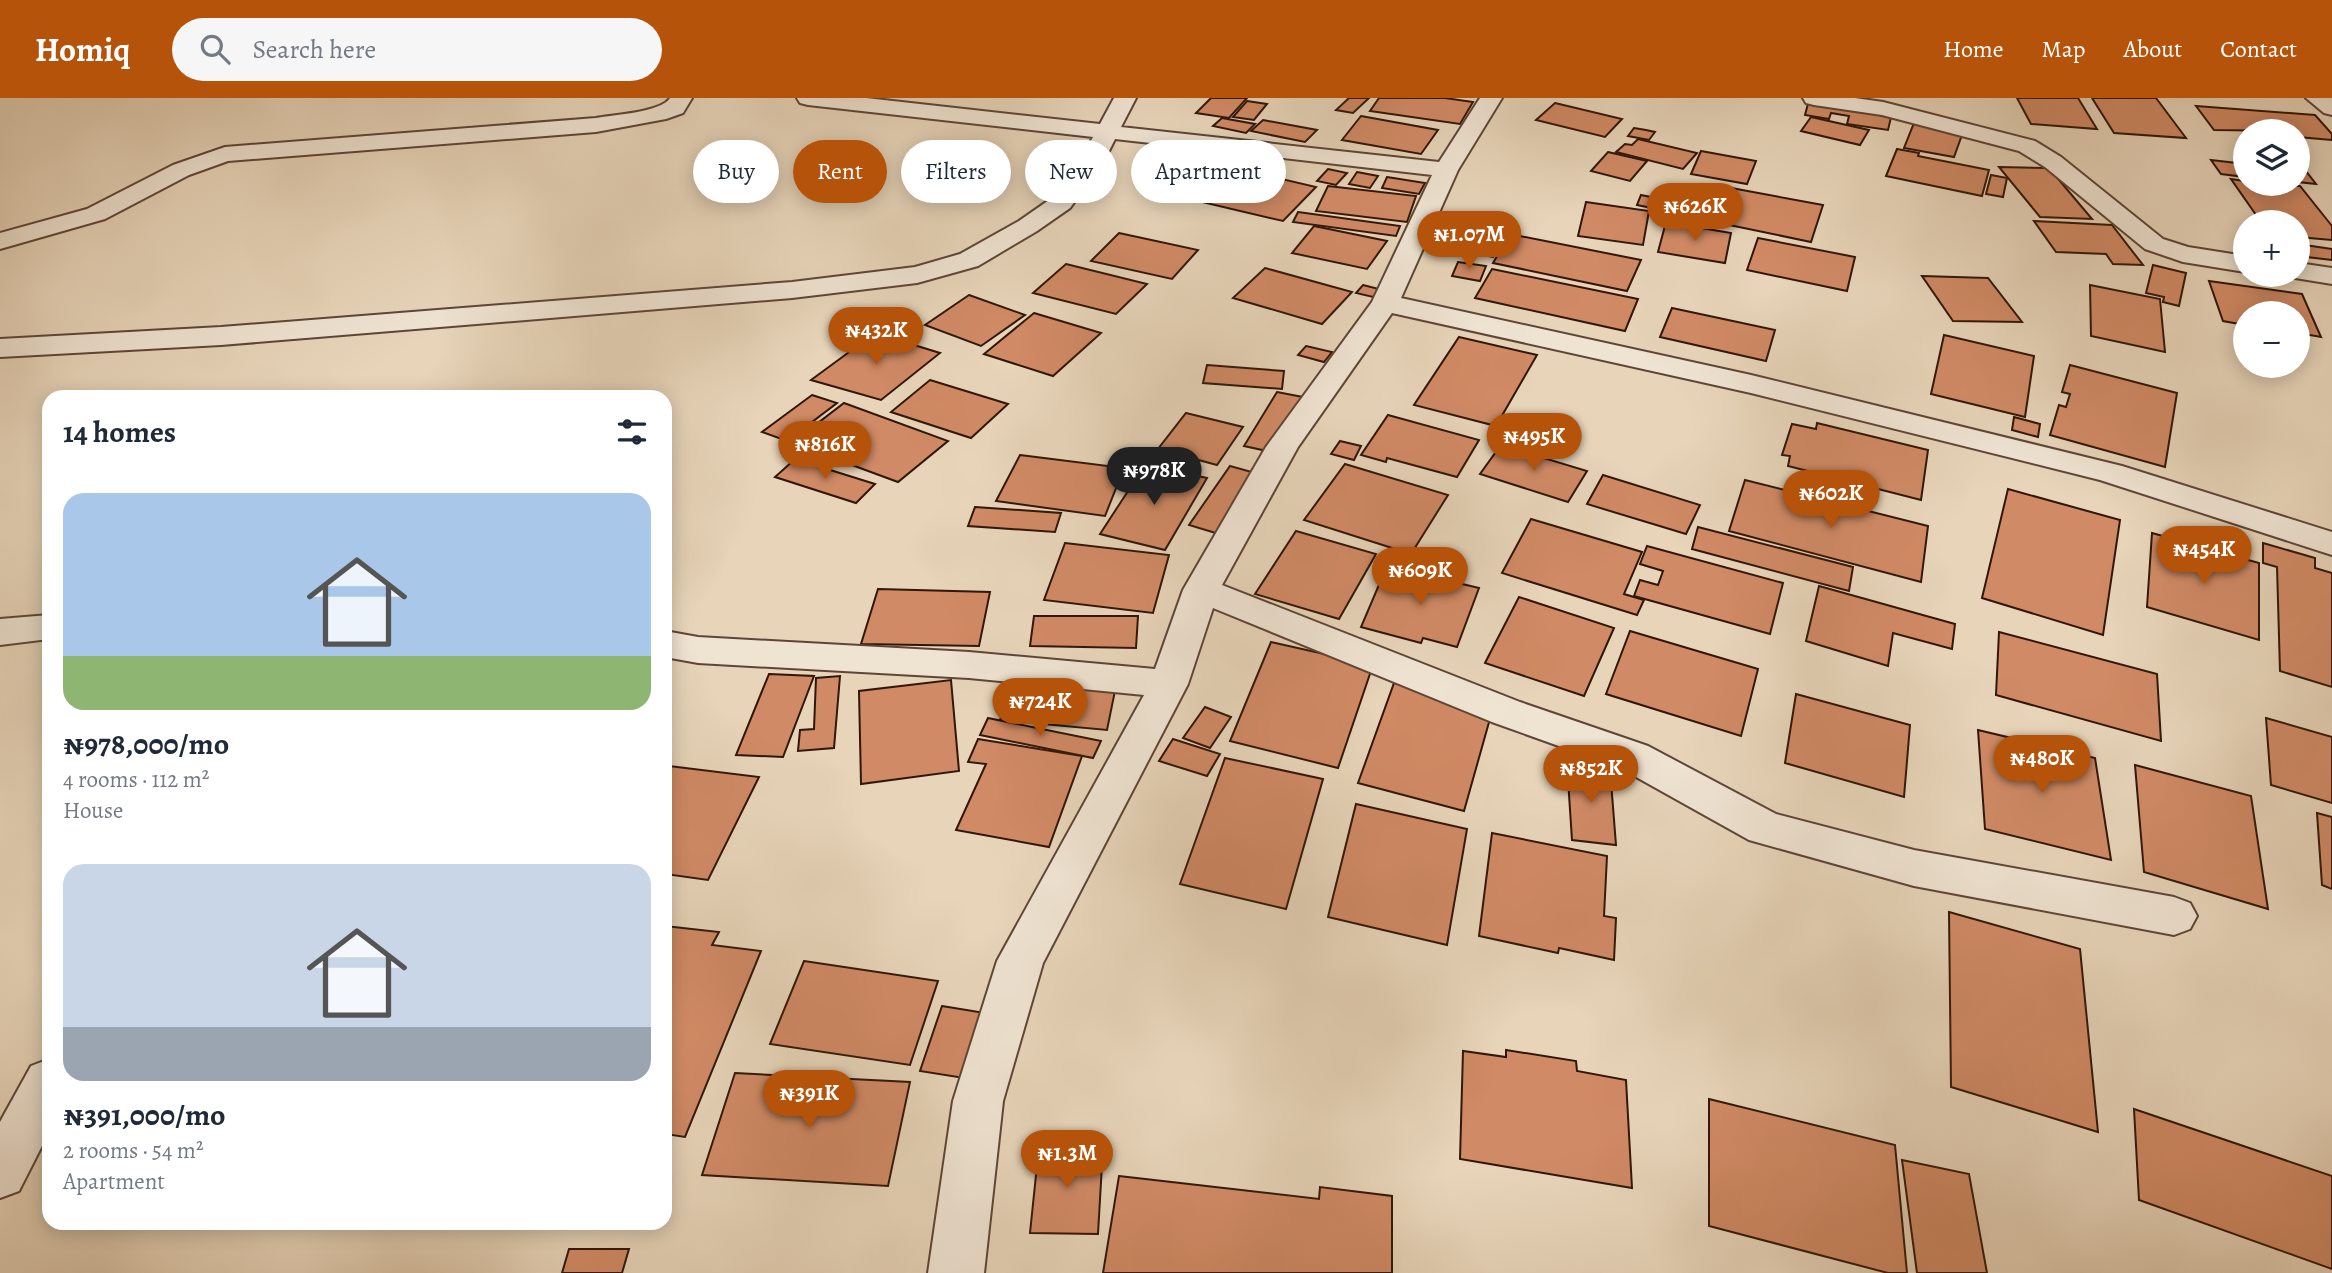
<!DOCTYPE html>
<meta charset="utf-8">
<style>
body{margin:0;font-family:Alegreya,serif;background:#f6f6f7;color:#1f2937;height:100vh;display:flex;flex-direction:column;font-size:26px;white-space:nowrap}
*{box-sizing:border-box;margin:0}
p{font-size:23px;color:#747a83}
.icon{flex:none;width:38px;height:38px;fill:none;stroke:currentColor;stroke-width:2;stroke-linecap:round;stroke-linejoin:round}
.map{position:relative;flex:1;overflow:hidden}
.drawer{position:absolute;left:42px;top:292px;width:630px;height:840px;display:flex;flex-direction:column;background:#fff;border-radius:21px;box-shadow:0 4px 18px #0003}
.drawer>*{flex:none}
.guide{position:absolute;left:693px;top:42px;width:665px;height:63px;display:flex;gap:14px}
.controls{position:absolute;left:2233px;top:21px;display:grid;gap:14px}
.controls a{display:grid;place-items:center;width:77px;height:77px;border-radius:50%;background:#fff;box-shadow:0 4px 18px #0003;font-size:35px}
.price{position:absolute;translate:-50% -60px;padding:0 16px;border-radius:24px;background:#b45309;color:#fff;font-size:23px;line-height:46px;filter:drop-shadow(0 2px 4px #0008)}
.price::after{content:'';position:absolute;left:50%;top:42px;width:21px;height:16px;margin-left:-10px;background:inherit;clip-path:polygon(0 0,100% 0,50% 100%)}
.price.current{background:#222;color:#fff}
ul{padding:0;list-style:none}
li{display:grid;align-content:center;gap:14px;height:371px;padding:0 21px}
li span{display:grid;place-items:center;height:217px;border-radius:21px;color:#555}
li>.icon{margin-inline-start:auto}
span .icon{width:126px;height:126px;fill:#fffc;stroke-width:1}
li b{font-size:30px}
h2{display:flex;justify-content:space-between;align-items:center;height:84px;padding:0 21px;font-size:30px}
.tag{padding:0 24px;border-radius:32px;background:#fff;box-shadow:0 4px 18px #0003;font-size:24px;line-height:63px}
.tag.current{background:#b45309;color:#fff}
header{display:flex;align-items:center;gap:42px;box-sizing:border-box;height:98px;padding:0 35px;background:#b45309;color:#fff}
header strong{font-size:33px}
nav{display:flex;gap:38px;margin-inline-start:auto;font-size:24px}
.search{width:490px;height:63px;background:#f6f6f7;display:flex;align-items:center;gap:18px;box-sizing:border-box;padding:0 24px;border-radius:38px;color:#747a83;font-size:26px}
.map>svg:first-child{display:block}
.building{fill:#d08a65;stroke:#31160a;stroke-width:2}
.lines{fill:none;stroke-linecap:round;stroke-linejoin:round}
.minor-casing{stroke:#5e4636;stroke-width:4}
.minor{fill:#efe3d2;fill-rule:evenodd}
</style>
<header>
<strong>Homiq</strong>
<div class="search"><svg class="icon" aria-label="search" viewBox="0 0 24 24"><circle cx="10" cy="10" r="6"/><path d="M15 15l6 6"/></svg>Search here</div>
<nav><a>Home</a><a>Map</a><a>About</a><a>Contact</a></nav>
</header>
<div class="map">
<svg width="2332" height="1175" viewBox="0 0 2332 1175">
<rect width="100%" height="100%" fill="#e7d4b9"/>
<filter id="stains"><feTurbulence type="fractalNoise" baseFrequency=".00286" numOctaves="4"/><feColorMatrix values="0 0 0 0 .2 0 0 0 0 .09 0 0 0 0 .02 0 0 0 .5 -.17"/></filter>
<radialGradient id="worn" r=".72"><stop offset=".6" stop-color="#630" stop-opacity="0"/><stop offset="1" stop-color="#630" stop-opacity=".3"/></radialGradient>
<!-- building -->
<g class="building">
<polygon points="1211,0 1247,0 1229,20 1196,15"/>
<polygon points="1349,0 1369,0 1353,15 1336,12"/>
<polygon points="1379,0 1445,0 1473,4 1460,26 1370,13"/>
<polygon points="2017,0 2078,0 2097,31 2031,26"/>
<polygon points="2092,0 2156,0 2186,40 2114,35"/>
<polygon points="1809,2 1892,15 1888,32 1847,26 1849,18 1831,15 1829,21 1805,17"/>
<polygon points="1247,3 1267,6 1254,22 1233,19"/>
<polygon points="1555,5 1622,21 1605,39 1536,22"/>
<polygon points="2196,8 2315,17 2332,36 2332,42 2298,39 2298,33 2214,32"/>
<polygon points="1361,18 1438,32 1421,56 1342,42"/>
<polygon points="1811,19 1869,32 1860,47 1801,33"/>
<polygon points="1222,20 1255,26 1246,35 1213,28"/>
<polygon points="1263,22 1317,32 1305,44 1251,33"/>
<polygon points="1914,25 1963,34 1954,59 1904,50"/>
<polygon points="1634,30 1646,32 1655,34 1649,42 1628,38"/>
<polygon points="1638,41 1697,55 1683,71 1616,54 1625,46 1632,47"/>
<polygon points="1897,51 1919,55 1918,58 1989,72 1982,98 1886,78"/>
<polygon points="1229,53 1269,60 1261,69 1221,61"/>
<polygon points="1701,53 1756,63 1747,86 1691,76"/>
<polygon points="1608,54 1647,63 1630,83 1591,73"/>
<polygon points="2211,62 2245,66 2245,79 2221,76"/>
<polygon points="1999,69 2049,70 2092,121 2040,119"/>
<polygon points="1239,71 1316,89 1283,123 1202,104"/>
<polygon points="1328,71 1347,75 1336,87 1317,83"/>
<polygon points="2298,71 2305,72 2316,86 2298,84"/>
<polygon points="1357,74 1378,78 1370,90 1349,86"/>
<polygon points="1991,77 2007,80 2003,99 1986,96"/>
<polygon points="1387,79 1425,85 1419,96 1382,90"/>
<polygon points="2231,81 2245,83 2245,86 2300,88 2332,128 2332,142 2298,139 2298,124 2261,124"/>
<polygon points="1328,88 1416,98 1407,124 1316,113"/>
<polygon points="1726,89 1823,107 1811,144 1710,123"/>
<polygon points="1641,97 1656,100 1652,110 1637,107"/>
<polygon points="1662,101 1707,109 1701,127 1654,118"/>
<polygon points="1586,104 1649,113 1643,147 1578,138"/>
<polygon points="1298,114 1400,128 1396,138 1293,124"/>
<polygon points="2034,123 2112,127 2143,167 2113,166 2106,156 2056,154"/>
<polygon points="1666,124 1731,135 1725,165 1658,154"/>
<polygon points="1314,128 1387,143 1367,171 1292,155"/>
<polygon points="1119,135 1198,152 1172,181 1091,163"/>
<polygon points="1510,136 1641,162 1627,193 1493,165"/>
<polygon points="1758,140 1855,159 1847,193 1747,172"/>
<polygon points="1468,144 1499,150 1493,159 1462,153"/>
<polygon points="2298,146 2332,151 2332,162 2298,158"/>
<polygon points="1458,164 1486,168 1480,183 1452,178"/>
<polygon points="1066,166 1147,186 1116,216 1033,195"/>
<polygon points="2153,167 2186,175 2179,208 2163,204 2164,199 2146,195"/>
<polygon points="1265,170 1352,194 1322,226 1233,200"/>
<polygon points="1492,171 1638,201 1625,233 1475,200"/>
<polygon points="1922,178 1988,180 2022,224 1953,223"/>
<polygon points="2209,183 2302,196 2321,239 2298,235 2298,215 2245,215 2245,227 2223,223"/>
<polygon points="1363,187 1379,191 1373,199 1356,195"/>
<polygon points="2090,187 2160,201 2165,254 2091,238"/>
<polygon points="969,197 1025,217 981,248 925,227"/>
<polygon points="1672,210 1775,232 1766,263 1660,239"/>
<polygon points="1034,215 1101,235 1053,278 984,256"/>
<polygon points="875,235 940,255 881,302 811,282"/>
<polygon points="1944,237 2034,258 2025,319 1931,296"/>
<polygon points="1459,239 1537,257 1496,328 1414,307"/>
<polygon points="1306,248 1332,254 1324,264 1298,257"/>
<polygon points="1207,267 1284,273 1282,291 1203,285"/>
<polygon points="2070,267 2177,295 2165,369 2050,337 2059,307 2066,309 2070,296 2062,294"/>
<polygon points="930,282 1008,306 971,340 891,314"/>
<polygon points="1277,294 1308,300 1276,355 1244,348"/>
<polygon points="812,297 837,305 787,343 762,334"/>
<polygon points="844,305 948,343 898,384 792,345"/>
<polygon points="1186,315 1243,329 1217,367 1158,351"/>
<polygon points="1388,317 1479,342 1457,379 1387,360 1386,364 1361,357"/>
<polygon points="2014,319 2040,326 2038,339 2012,332"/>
<polygon points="1817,325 1928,352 1921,402 1788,368 1790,358 1782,357 1792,326 1816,331"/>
<polygon points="1340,343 1361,348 1354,362 1331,356"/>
<polygon points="1501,347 1587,373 1568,404 1480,376"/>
<polygon points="1020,357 1124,370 1105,418 996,403"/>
<polygon points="795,361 875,386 856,405 775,379"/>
<polygon points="1345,366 1448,397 1411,456 1304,422"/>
<polygon points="1145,367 1207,380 1165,452 1100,436"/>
<polygon points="1230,368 1259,376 1219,436 1189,427"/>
<polygon points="1603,377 1700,407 1686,436 1587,406"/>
<polygon points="1745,382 1928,428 1921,484 1729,433"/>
<polygon points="2008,391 2120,422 2103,537 1982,500"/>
<polygon points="975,409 1061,415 1055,434 968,428"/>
<polygon points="1531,421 1642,454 1624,496 1644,502 1637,517 1502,475"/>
<polygon points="1698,429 1853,469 1849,493 1692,451"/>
<polygon points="1296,433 1376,456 1339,521 1255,496"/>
<polygon points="2152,435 2259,465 2259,542 2147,509"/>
<polygon points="1065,445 1169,457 1153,515 1044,502"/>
<polygon points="2263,445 2315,460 2315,470 2332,475 2332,589 2280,573 2277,469 2263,465"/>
<polygon points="1647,448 1783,485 1770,536 1634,498 1640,482 1658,487 1663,473 1640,466"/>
<polygon points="1387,468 1479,490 1457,549 1423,540 1421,545 1361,529"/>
<polygon points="1819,488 1955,526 1952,551 1893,535 1888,568 1806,543"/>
<polygon points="878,491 990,494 979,548 861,546"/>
<polygon points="1519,499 1614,530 1584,598 1485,565"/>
<polygon points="1034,518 1138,518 1136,550 1030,548"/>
<polygon points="1630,533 1758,571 1741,638 1606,596"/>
<polygon points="1999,534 2157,576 2161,643 1996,597"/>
<polygon points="1271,544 1373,567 1338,670 1230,643"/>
<polygon points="769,576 814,578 783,659 736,657"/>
<polygon points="840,578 834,650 798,653 800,632 814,631 816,580"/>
<polygon points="1013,579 1116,588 1107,632 1000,622"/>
<polygon points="951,582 959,673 861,686 859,593"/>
<polygon points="1394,585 1493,610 1464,713 1358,685"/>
<polygon points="1796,596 1910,627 1904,699 1785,665"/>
<polygon points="1205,609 1231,619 1210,650 1183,640"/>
<polygon points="988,620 1101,643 1093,660 980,637"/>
<polygon points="2266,620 2332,639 2332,705 2271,687"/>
<polygon points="1978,632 2095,660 2111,762 1985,731"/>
<polygon points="978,641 1082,658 1049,749 956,732 986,666 968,664"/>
<polygon points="1173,641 1220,656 1207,678 1159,663"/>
<polygon points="1225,660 1323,681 1286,811 1180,786"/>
<polygon points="1567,666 1610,671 1616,747 1572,742"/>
<polygon points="2135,667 2251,698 2268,811 2144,774"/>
<polygon points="669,668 759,679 708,782 665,776 665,676"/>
<polygon points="1356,706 1467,731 1447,847 1328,819"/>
<polygon points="2317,715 2332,719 2332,791 2322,787"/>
<polygon points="1492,735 1607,758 1604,818 1616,820 1614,862 1559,850 1558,855 1479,838"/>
<polygon points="1949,814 2080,851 2098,1034 1951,989"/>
<polygon points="665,828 719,834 712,847 761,853 685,1039 665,1036"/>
<polygon points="804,863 938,883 910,967 770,946"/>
<polygon points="942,908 991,916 970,981 920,973"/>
<polygon points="1506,952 1576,963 1577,973 1626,982 1632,1090 1460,1061 1463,953 1506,959"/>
<polygon points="735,975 910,984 888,1088 702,1077"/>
<polygon points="1709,1001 1895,1047 1907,1175 1888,1175 1709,1128"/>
<polygon points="2134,1011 2332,1078 2332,1171 2139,1102"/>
<polygon points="1039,1048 1103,1049 1098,1136 1030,1135"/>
<polygon points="1902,1062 1969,1076 1987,1175 1917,1175"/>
<polygon points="1119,1078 1319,1101 1320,1089 1392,1098 1392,1175 1103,1175"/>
<polygon points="569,1151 629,1151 622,1175 562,1175"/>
</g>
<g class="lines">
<!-- minor casing -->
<g class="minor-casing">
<g id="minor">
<path d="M670,0H692L683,15L666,21L596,34L228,63L189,77L105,121L0,151V135L87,111L173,67L225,49L596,20C613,17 662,14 670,0Z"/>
<polygon points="797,0 866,0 1100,26 1114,0 1136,0 1121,29 1439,64 1480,0 1502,0 1458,72 1401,200 1751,277 2122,368 2332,434 2332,457 2100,382 1751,295 1392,215 1298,349 1222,487 1520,604 1648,648 1776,716 1914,752 2174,799 2190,805 2197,818 2190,831 2174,837 1914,788 1749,742 1620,670 1492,624 1213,510 1188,586 1043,865 1003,1003 984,1175 928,1175 953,1003 997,863 1144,597 969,580 698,565 665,559 665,533 698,539 969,554 1155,571 1183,492 1266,349 1372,204 1432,77 1115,41 1104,63 1070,110 1037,133 978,168 917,185 792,200 221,247 0,259 0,241 221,229 792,184 915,169 960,156 1019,123 1052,100 1081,62 1093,39 808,7 800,5"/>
<polygon points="1803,0 1855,0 1883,4 2035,43 2061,59 2163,141 2188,149 2245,158 2245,174 2183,164 2145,151 2045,69 2019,53 1882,17 1814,7 1806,5"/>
<polygon points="2306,0 2332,0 2332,17 2324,15"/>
<polygon points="2298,165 2332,170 2332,186 2289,179 2287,177 2298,177"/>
<polygon points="49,517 49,541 0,547 0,521"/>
<polygon points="49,961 49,1034 19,1093 0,1100 0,1024 31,968"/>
</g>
</g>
<!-- minor -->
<use href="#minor" class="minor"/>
</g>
<rect width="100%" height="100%" filter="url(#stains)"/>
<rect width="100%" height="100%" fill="url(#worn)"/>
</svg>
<div class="controls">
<a><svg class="icon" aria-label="layers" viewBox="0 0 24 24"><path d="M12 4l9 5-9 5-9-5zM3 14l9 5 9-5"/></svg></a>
<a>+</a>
<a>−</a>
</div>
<b class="price" style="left:1695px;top:145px">₦626K</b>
<b class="price" style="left:1469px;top:173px">₦1.07M</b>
<b class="price" style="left:876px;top:269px">₦432K</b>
<b class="price" style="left:1534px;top:375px">₦495K</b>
<b class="price" style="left:825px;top:383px">₦816K</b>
<b class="price current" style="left:1154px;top:409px">₦978K</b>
<b class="price" style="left:1831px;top:432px">₦602K</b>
<b class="price" style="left:2204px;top:488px">₦454K</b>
<b class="price" style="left:1420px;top:509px">₦609K</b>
<b class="price" style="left:1040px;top:640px">₦724K</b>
<b class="price" style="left:2042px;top:697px">₦480K</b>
<b class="price" style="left:1591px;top:707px">₦852K</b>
<b class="price" style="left:809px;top:1032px">₦391K</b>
<b class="price" style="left:1067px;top:1092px">₦1.3M</b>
<div class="guide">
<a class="tag">Buy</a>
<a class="tag current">Rent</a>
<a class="tag">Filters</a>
<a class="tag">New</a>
<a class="tag">Apartment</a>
</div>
<section class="drawer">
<h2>14 homes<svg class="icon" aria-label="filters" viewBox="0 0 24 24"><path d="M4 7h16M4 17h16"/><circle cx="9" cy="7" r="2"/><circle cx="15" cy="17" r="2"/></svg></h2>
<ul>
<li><span style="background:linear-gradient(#a9c7e8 75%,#8fb573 0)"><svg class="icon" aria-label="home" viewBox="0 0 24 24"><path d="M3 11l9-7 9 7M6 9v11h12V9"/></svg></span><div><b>₦978,000/mo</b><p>4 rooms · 112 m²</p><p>House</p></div></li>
<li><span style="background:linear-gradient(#c9d6e8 75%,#9aa5b1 0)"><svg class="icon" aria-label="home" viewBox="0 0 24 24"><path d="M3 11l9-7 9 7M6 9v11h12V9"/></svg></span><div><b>₦391,000/mo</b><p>2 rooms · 54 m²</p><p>Apartment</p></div></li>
</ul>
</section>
</div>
